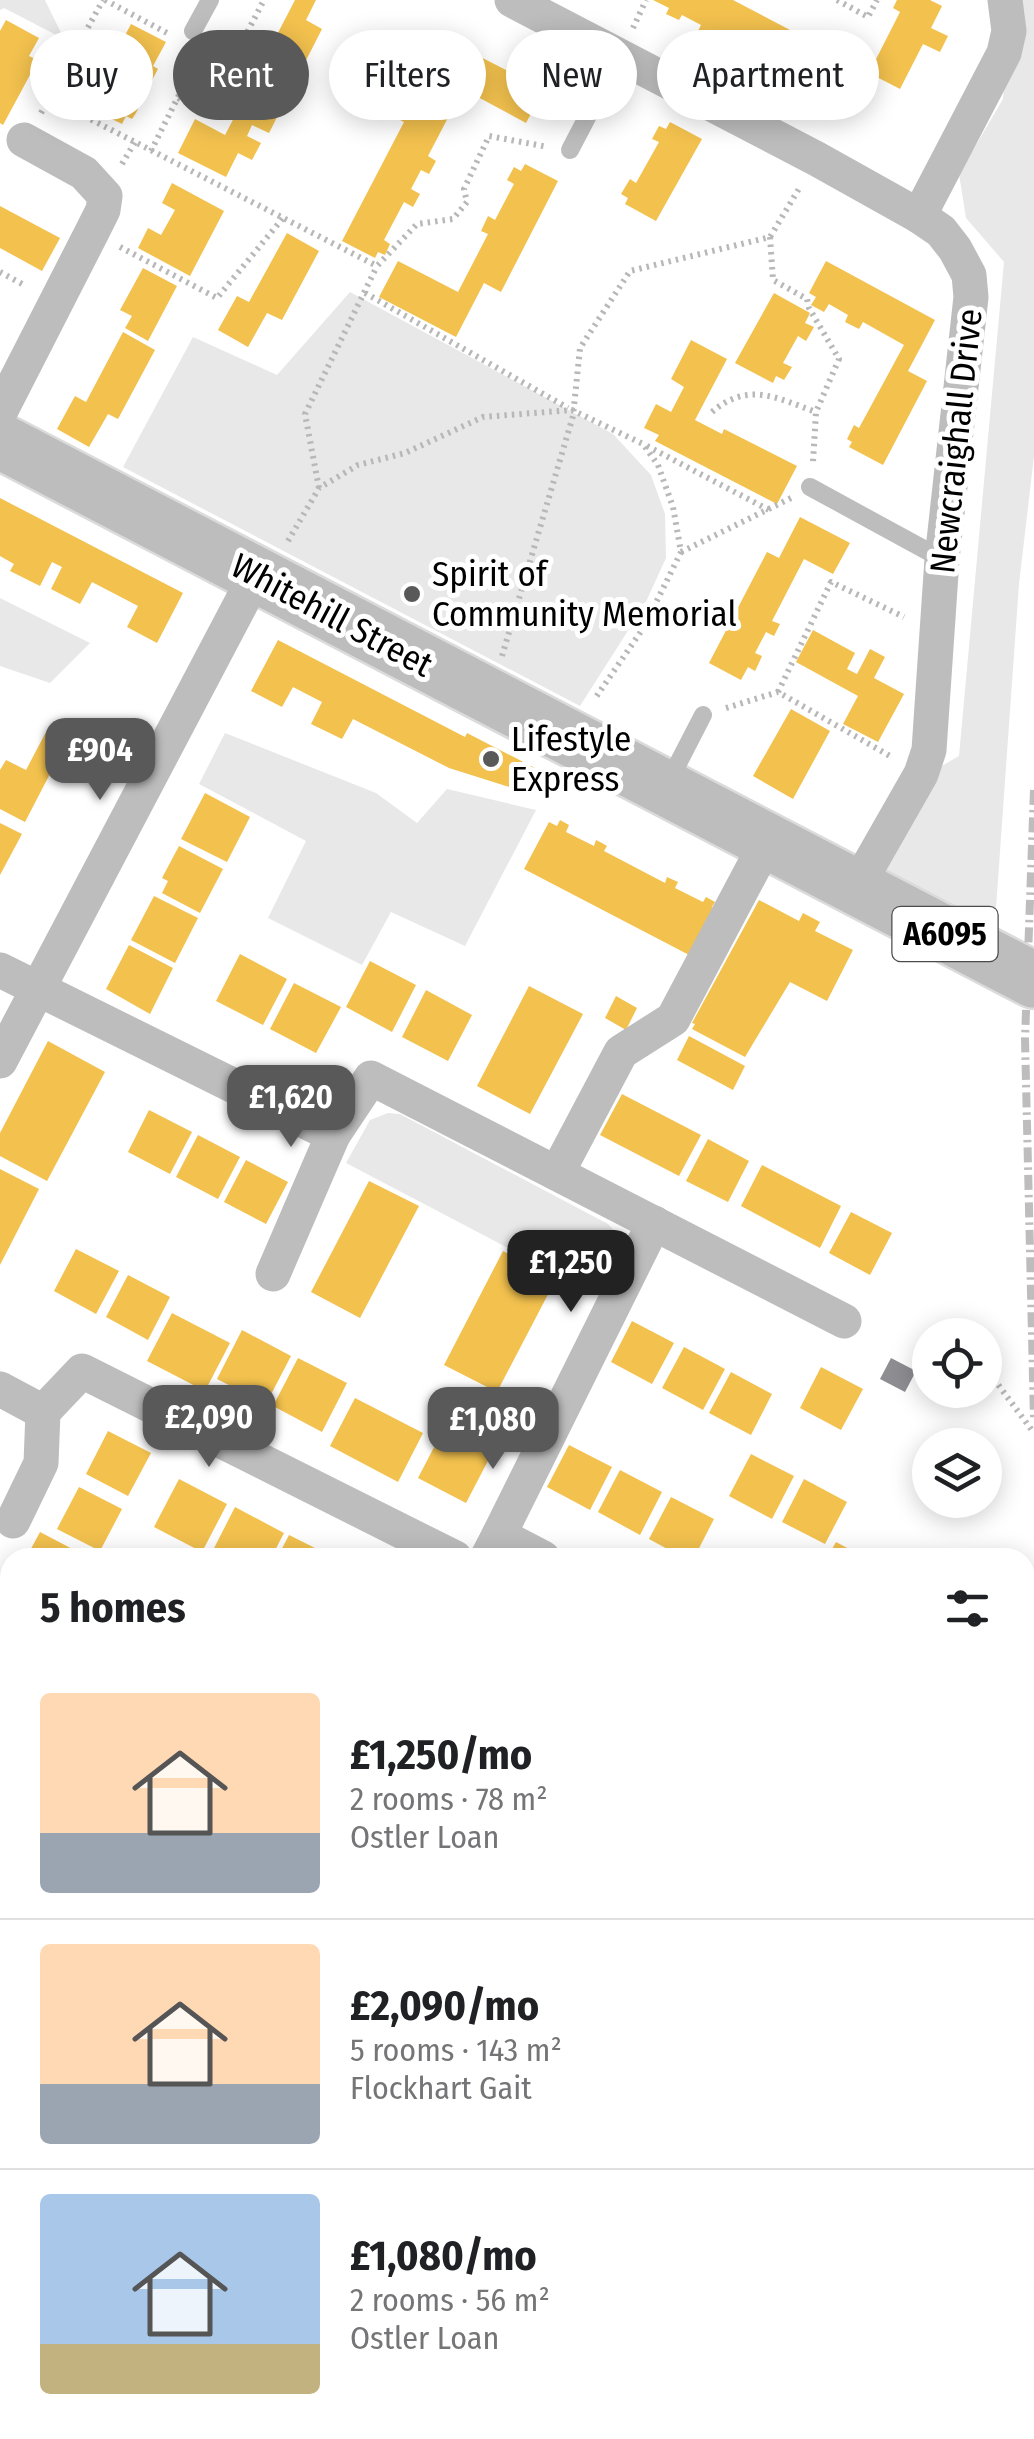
<!DOCTYPE html>
<meta charset="utf-8">
<style>
body{margin:0;font-family:"Fira Sans Condensed",sans-serif;background:#f2f2f2;color:#202124;height:100vh;display:flex;flex-direction:column;font-size:38px;white-space:nowrap}
*{box-sizing:border-box;margin:0}
p{font-size:32px;color:#757577}
.icon{flex:none;width:55px;height:55px;fill:none;stroke:currentColor;stroke-width:2;stroke-linecap:round;stroke-linejoin:round}
.map{position:relative;flex:1;overflow:hidden}
.details{position:absolute;left:0px;top:1548px;width:1035px;height:892px;display:flex;flex-direction:column;background:#fff;border-radius:30px 30px 0 0;box-shadow:0 5px 25px #0003}
.details>*{flex:none}
.hud{position:absolute;left:30px;top:30px;width:975px;height:90px;display:flex;gap:20px}
.buttons{position:absolute;left:912px;top:1318px;display:grid;gap:20px}
.buttons a{display:grid;place-items:center;width:90px;height:90px;border-radius:50%;background:#fff;box-shadow:0 5px 25px #0003;font-size:50px}
.price{position:absolute;translate:-50% -85px;padding:0 22px;border-radius:20px;background:#595959;color:#fff;font-size:32px;line-height:65px;filter:drop-shadow(0 2px 5px #0008)}
.price::after{content:'';position:absolute;left:50%;top:60px;width:30px;height:22px;margin-left:-15px;background:inherit;clip-path:polygon(0 0,100% 0,50% 100%)}
.price.selected{background:#222;color:#fff}
ul{padding:0;list-style:none}
li{display:flex;align-items:center;gap:30px;height:250px;padding:0 40px}
li+li{border-top:2px solid #e0e0e0}
li span{display:grid;place-items:center;flex:none;width:280px;height:200px;border-radius:10px;color:#555}
li>.icon{margin-inline-start:auto}
span .icon{width:120px;height:120px;fill:#fffc;stroke-width:1}
li b{font-size:42px}
h2{display:flex;justify-content:space-between;align-items:center;height:120px;padding:0 40px;font-size:42px}
.pill{padding:0 35px;border-radius:45px;background:#fff;box-shadow:0 5px 25px #0003;font-size:35px;line-height:90px}
.pill.selected{background:#595959;color:#fff}
.map>svg:first-child{display:block}
.green{fill:#e8e8e8}
.homes{fill:#f2c14e}
.industry{fill:#8d8d92}
.lines{fill:none;stroke-linecap:round;stroke-linejoin:round}
.primary-casing{stroke:#dbdbdb;stroke-width:60}
.path{stroke:#b8b8b8;stroke-width:6;stroke-dasharray:2.5 5;stroke-linecap:butt}
.lane{stroke:#bdbdbd;stroke-width:18}
.street{stroke:#bdbdbd;stroke-width:35}
.primary{stroke:#bdbdbd;stroke-width:55}
.rail{stroke:#bdbdbd;stroke-width:8;stroke-dasharray:15 5 2.5 5;stroke-linecap:butt}
.poi-dot{fill:#595959;stroke:#fff;stroke-width:4}
.labels{text-anchor:middle;stroke-width:10;stroke-linejoin:round;paint-order:stroke}
.shield{fill:#fff;stroke:#4c4c4c;stroke-width:2.5}
.shield-label{font-size:32px;font-weight:bold;fill:#000}
.street-label{font-size:35px;fill:#000;stroke:#fff}
.poi-label{font-size:35px;fill:#000;stroke:#fff;text-anchor:start}
</style>
<div class="map">
<svg width="1034" height="2439" viewBox="0 0 1034 2439">
<rect width="100%" height="100%" fill="#fff"/>
<!-- green -->
<g class="green">
<polygon points="0,0 45,0 64,39 4,8 0,10"/>
<polygon points="1011,0 1034,0 1034,456 1019,584 994,936 897,892 876,858 926,775 959,756 1004,262 966,218 959,174 1003,99"/>
<polygon points="350,292 613,434 651,475 665,514 666,558 645,604 580,706 123,467 193,337 277,375"/>
<polygon points="0,598 90,643 50,683 0,666"/>
<polygon points="225,733 376,793 417,823 447,789 536,810 465,946 391,912 362,965 268,918 306,841 199,784"/>
<polygon points="388,1113 400,1114 608,1224 616,1233 621,1253 598,1295 346,1163 370,1120"/>
<polygon points="24,2430 313,2430 301,2439 12,2439"/>
</g>
<!-- homes -->
<g class="homes">
<polygon points="295,0 316,0 306,20 322,29 269,133 252,125 247,136 261,143 252,160 238,153 226,177 178,153 195,119 225,135 260,68 252,64 255,58 259,51 267,54"/>
<polygon points="653,0 733,0 792,31 784,46 851,80 833,116 819,109 812,120 780,103 795,73 712,31 709,36 698,31 701,25 682,15 679,20 666,14 669,8"/>
<polygon points="930,0 942,6 931,28 948,36 940,52 923,44 900,89 869,73 900,12 893,8 897,0"/>
<polygon points="6,20 39,38 29,56 38,60 3,125 0,123 0,31"/>
<polygon points="131,24 166,42 153,66 158,69 152,80 147,77 132,105 138,109 136,113 132,119 126,116 122,124 87,107"/>
<polygon points="463,48 508,71 512,64 548,82 526,123 463,89 428,156 436,161 429,174 421,170 411,189 420,194 413,207 404,202 384,240 390,244 385,255 378,252 375,258 342,241 404,122 388,114 400,91 416,100 421,90 437,99"/>
<polygon points="670,122 702,139 656,221 625,204 628,198 621,194 630,179 636,183 659,142 652,139 659,126 666,129"/>
<polygon points="525,164 558,181 501,292 484,283 456,337 379,297 398,261 458,292 488,234 481,231 488,216 495,220 514,184 507,180 514,167 521,171"/>
<polygon points="172,183 224,211 190,276 138,248 148,228 161,235 175,210 162,203"/>
<polygon points="0,206 60,238 42,271 0,248"/>
<polygon points="287,233 319,251 282,320 267,313 248,347 218,330 237,296 249,302"/>
<polygon points="826,261 935,320 908,371 927,381 883,465 849,447 852,442 847,439 854,425 859,428 904,345 863,322 859,329 845,322 848,315 829,304 824,312 811,305 816,297 809,293"/>
<polygon points="143,268 177,286 148,341 125,328 132,316 120,310"/>
<polygon points="774,293 810,313 805,323 814,327 806,341 798,336 783,363 792,367 784,380 776,376 773,383 735,363"/>
<polygon points="123,332 155,350 118,419 108,414 89,447 57,429 75,396 86,402"/>
<polygon points="691,340 727,359 695,420 722,434 724,429 797,466 777,504 655,441 659,435 644,428 656,404 671,412 684,387 671,379"/>
<polygon points="0,498 183,593 157,643 127,627 138,606 92,582 80,604 51,589 62,567 52,562 40,586 10,571 14,564 0,556"/>
<polygon points="800,517 850,543 833,574 804,559 772,621 780,624 774,636 766,632 755,653 762,656 758,665 755,671 748,667 741,680 709,663 767,552 779,558"/>
<polygon points="813,630 855,653 847,669 857,674 870,649 885,657 874,678 904,694 878,742 843,724 858,696 796,662"/>
<polygon points="278,640 465,737 467,733 535,768 522,791 449,768 353,719 342,739 311,724 322,702 293,687 282,707 251,691"/>
<polygon points="791,709 830,731 793,799 753,776"/>
<polygon points="47,730 67,741 25,822 0,809 0,770 6,760 26,770"/>
<polygon points="205,793 250,817 227,862 181,839"/>
<polygon points="560,820 569,825 566,832 594,846 596,840 602,843 607,846 604,851 665,883 667,877 678,882 675,888 703,902 706,897 715,902 712,907 717,910 693,957 524,869 549,822 557,826"/>
<polygon points="0,823 22,834 0,875"/>
<polygon points="179,846 223,869 200,913 162,893 168,881 162,878"/>
<polygon points="154,896 198,918 175,963 131,940"/>
<polygon points="759,900 799,921 803,913 820,922 815,931 853,950 827,1001 790,982 745,1057 692,1029 695,1024 692,1023"/>
<polygon points="129,945 173,968 150,1014 106,989"/>
<polygon points="240,954 287,979 263,1025 216,1001"/>
<polygon points="370,961 416,985 392,1032 346,1007"/>
<polygon points="294,983 341,1007 316,1053 270,1029"/>
<polygon points="529,986 583,1014 530,1114 477,1086"/>
<polygon points="426,990 472,1015 448,1061 402,1037"/>
<polygon points="616,996 637,1008 626,1030 605,1018"/>
<polygon points="689,1036 745,1066 733,1090 677,1060"/>
<polygon points="48,1041 105,1072 47,1181 0,1156 0,1133"/>
<polygon points="622,1094 701,1135 679,1176 600,1135"/>
<polygon points="149,1110 192,1132 170,1174 128,1152"/>
<polygon points="198,1135 240,1157 218,1199 176,1177"/>
<polygon points="708,1139 749,1161 728,1202 686,1181"/>
<polygon points="246,1160 288,1182 266,1224 224,1202"/>
<polygon points="762,1165 841,1206 820,1248 741,1206"/>
<polygon points="0,1169 39,1189 0,1265"/>
<polygon points="369,1181 419,1206 360,1318 311,1292"/>
<polygon points="851,1212 892,1233 870,1275 829,1253"/>
<polygon points="76,1249 119,1271 96,1314 54,1291"/>
<polygon points="503,1251 556,1279 497,1392 444,1365"/>
<polygon points="128,1275 170,1297 148,1340 106,1317"/>
<polygon points="172,1313 230,1343 205,1391 147,1361"/>
<polygon points="632,1321 674,1343 652,1384 611,1362"/>
<polygon points="242,1330 291,1356 266,1404 217,1379"/>
<polygon points="684,1347 725,1369 703,1410 662,1388"/>
<polygon points="298,1358 347,1383 322,1432 273,1406"/>
<polygon points="821,1367 863,1389 841,1430 800,1408"/>
<polygon points="731,1372 772,1394 751,1435 709,1413"/>
<polygon points="355,1398 423,1433 398,1482 330,1446"/>
<polygon points="443,1430 491,1455 466,1503 418,1478"/>
<polygon points="108,1431 151,1453 128,1496 86,1474"/>
<polygon points="569,1445 612,1467 590,1510 547,1487"/>
<polygon points="751,1454 794,1476 772,1519 729,1496"/>
<polygon points="620,1470 662,1492 640,1535 598,1512"/>
<polygon points="179,1479 227,1504 202,1552 154,1527"/>
<polygon points="804,1479 847,1502 825,1544 782,1522"/>
<polygon points="79,1487 122,1509 100,1551 57,1529"/>
<polygon points="671,1497 714,1519 694,1558 684,1558 649,1539"/>
<polygon points="235,1507 284,1533 271,1558 210,1556"/>
<polygon points="40,1532 82,1554 81,1558 26,1558"/>
<polygon points="289,1535 313,1547 333,1558 277,1558"/>
<polygon points="836,1542 866,1558 827,1558"/>
<polygon points="0,1663 10,1668 10,1693 0,1712"/>
<polygon points="0,1856 10,1861 10,1918 0,1913"/>
<polygon points="10,2215 10,2259 0,2254 0,2235"/>
<polygon points="386,2430 430,2430 437,2439 384,2439 380,2435"/>
<polygon points="441,2430 490,2430 479,2439 472,2439 466,2432 458,2439 448,2439"/>
<polygon points="701,2430 747,2430 753,2439 689,2439"/>
</g>
<!-- industry -->
<polygon class="industry" points="891,1358 916,1371 905,1392 880,1379"/>
<g class="lines">
<!-- primary casing -->
<g class="primary-casing">
<polyline id="primary" points="0,441 1034,980"/>
</g>
<!-- path -->
<g class="path">
<polyline points="105,0 167,33"/>
<polyline points="837,0 868,17 877,0"/>
<polyline points="633,28 646,0"/>
<polyline points="205,53 229,67 264,0"/>
<polyline points="178,98 207,112 229,67"/>
<polyline points="51,99 377,266 417,224 453,219 467,202 464,189 489,136 548,147"/>
<polyline points="41,113 103,0"/>
<polyline points="151,151 200,53"/>
<polyline points="122,164 135,142"/>
<polyline points="770,237 773,280 807,299 809,308 839,359 816,412 813,462"/>
<polyline points="120,247 217,298 283,218"/>
<polyline points="0,272 26,286"/>
<polyline points="365,293 568,408"/>
<path d="M712,412C748,381 777,398 816,412"/>
<polyline points="647,446 769,510"/>
<polyline points="319,488 305,414 377,266"/>
<polyline points="288,541 319,488 358,465 405,453 483,417 572,410 643,444 658,465 673,507 681,552 644,627 594,700"/>
<polyline points="681,552 791,498"/>
<polyline points="502,656 573,416 580,348 630,271 770,237 800,187"/>
<polyline points="778,692 831,582 904,617"/>
<polyline points="726,708 778,692 890,756"/>
<polyline points="985,1367 1034,1433"/>
</g>
<!-- lane -->
<g class="lane">
<polyline points="193,31 210,0"/>
<polyline points="570,150 619,56"/>
<polyline points="810,487 942,559"/>
<polyline points="669,781 703,715"/>
</g>
<!-- street -->
<g class="street">
<polyline points="512,0 817,159 919,216 941,231 955,249 969,275 971,297 942,559 929,750 921,774 856,888"/>
<polyline points="919,216 1004,53 1009,31 1005,0"/>
<polyline points="0,412 92,232 103,210 105,196 84,173 24,140"/>
<polyline points="0,970 333,1135 371,1078 844,1321"/>
<polyline points="0,1061 256,575"/>
<polyline points="557,1173 621,1052 673,1019 768,840"/>
<polyline points="273,1274 333,1135"/>
<polyline points="0,1389 43,1412 82,1371 455,1558"/>
<polyline points="13,1521 41,1463 43,1412"/>
<polyline points="499,1535 654,1223"/>
<polyline points="487,1558 499,1535 543,1558"/>
<polyline points="0,1787 10,1792"/>
<polyline points="0,1997 10,1978"/>
<polyline points="0,2109 10,2114"/>
<polyline points="628,2430 635,2439"/>
<polyline points="585,2439 595,2430"/>
</g>
<!-- primary -->
<use href="#primary" class="primary"/>
<!-- rail -->
<g class="rail">
<polyline points="1034,790 1025,1039 1034,1419"/>
<polyline points="1033,2439 1034,1582"/>
</g>
</g>
<!-- markers -->
<g class="poi-dot">
<circle cx="412" cy="594" r="10"/>
<circle cx="491" cy="759" r="10"/>
</g>
<g class="labels">
<!-- shield labels -->
<rect class="shield" x="892.5" y="907" width="105" height="54" rx="8"/>
<g class="shield-label">
<text x="945" y="945">A6095</text>
</g>
<!-- street labels -->
<g class="street-label">
<text transform="translate(956 441) rotate(-84)" y="12">Newcraighall Drive</text>
<text transform="translate(332 615) rotate(28)" y="12">Whitehill Street</text>
</g>
<!-- poi labels -->
<g class="poi-label">
<text x="432" y="586">Spirit of<tspan x="432" dy="40">Community Memorial</tspan></text>
<text x="511" y="751">Lifestyle<tspan x="511" dy="40">Express</tspan></text>
</g>
</g>
</svg>
<div class="buttons">
<a><svg class="icon" aria-label="locate" viewBox="0 0 24 24"><circle cx="12" cy="12" r="6"/><path d="M12 2v4M12 18v4M2 12h4M18 12h4"/></svg></a>
<a><svg class="icon" aria-label="layers" viewBox="0 0 24 24"><path d="M12 4l9 5-9 5-9-5zM3 14l9 5 9-5"/></svg></a>
</div>
<b class="price" style="left:100px;top:803px">£904</b>
<b class="price" style="left:291px;top:1150px">£1,620</b>
<b class="price selected" style="left:571px;top:1315px">£1,250</b>
<b class="price" style="left:209px;top:1470px">£2,090</b>
<b class="price" style="left:493px;top:1472px">£1,080</b>
<div class="hud">
<a class="pill">Buy</a>
<a class="pill selected">Rent</a>
<a class="pill">Filters</a>
<a class="pill">New</a>
<a class="pill">Apartment</a>
</div>
<section class="details">
<h2>5 homes<svg class="icon" aria-label="filters" viewBox="0 0 24 24"><path d="M4 7h16M4 17h16"/><circle cx="9" cy="7" r="2"/><circle cx="15" cy="17" r="2"/></svg></h2>
<ul>
<li><span style="background:linear-gradient(#ffd9b3 70%,#9aa5b1 0)"><svg class="icon" aria-label="home" viewBox="0 0 24 24"><path d="M3 11l9-7 9 7M6 9v11h12V9"/></svg></span><div><b>£1,250/mo</b><p>2 rooms · 78 m²</p><p>Ostler Loan</p></div></li>
<li><span style="background:linear-gradient(#ffd9b3 70%,#9aa5b1 0)"><svg class="icon" aria-label="home" viewBox="0 0 24 24"><path d="M3 11l9-7 9 7M6 9v11h12V9"/></svg></span><div><b>£2,090/mo</b><p>5 rooms · 143 m²</p><p>Flockhart Gait</p></div></li>
<li><span style="background:linear-gradient(#a9c7e8 75%,#c2b280 0)"><svg class="icon" aria-label="home" viewBox="0 0 24 24"><path d="M3 11l9-7 9 7M6 9v11h12V9"/></svg></span><div><b>£1,080/mo</b><p>2 rooms · 56 m²</p><p>Ostler Loan</p></div></li>
</ul>
</section>
</div>
